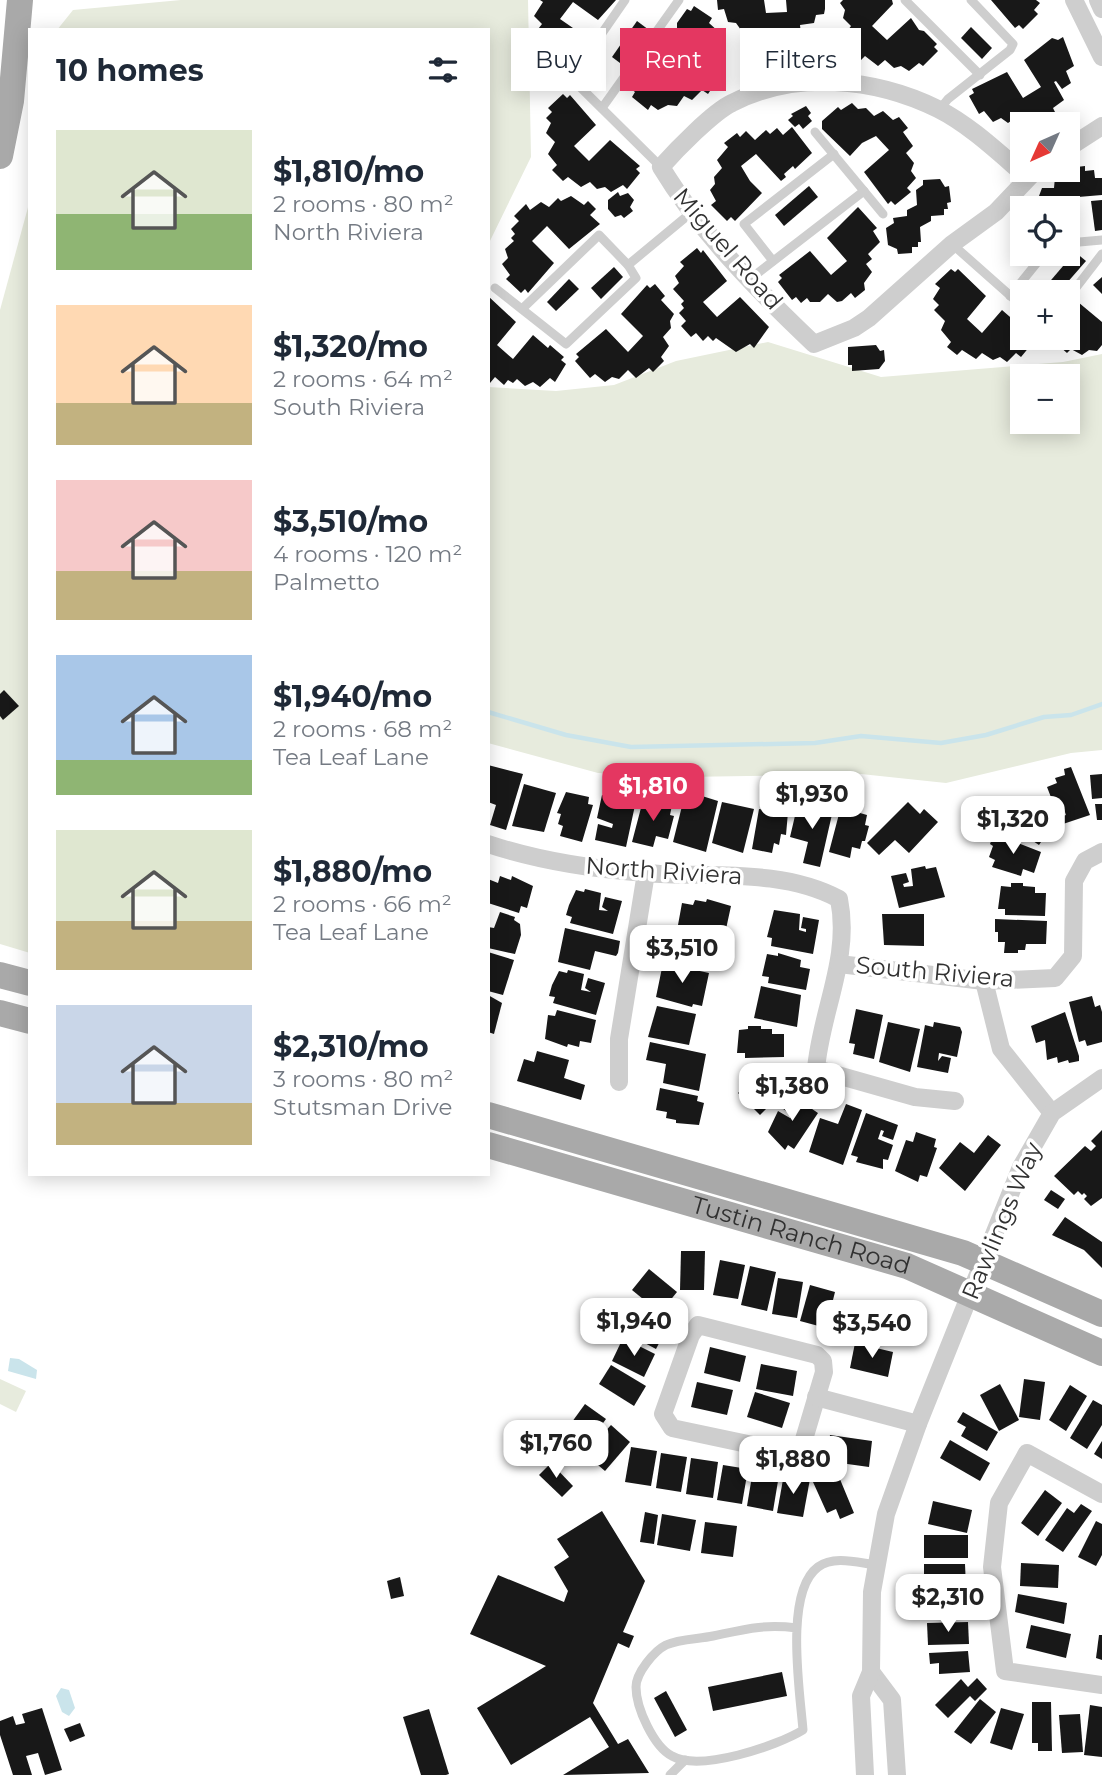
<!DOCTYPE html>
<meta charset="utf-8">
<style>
body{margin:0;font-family:Montserrat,sans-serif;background:#f2f2f3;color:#1f2937;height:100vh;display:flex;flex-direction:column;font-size:26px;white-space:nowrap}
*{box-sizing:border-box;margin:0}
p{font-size:23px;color:#747a83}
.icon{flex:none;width:38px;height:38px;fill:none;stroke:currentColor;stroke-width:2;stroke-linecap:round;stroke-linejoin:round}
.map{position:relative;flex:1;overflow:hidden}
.panel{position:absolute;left:28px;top:28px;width:462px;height:1148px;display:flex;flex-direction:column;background:#fff;border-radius:0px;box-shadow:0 4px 18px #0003}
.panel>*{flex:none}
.banner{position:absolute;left:511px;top:28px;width:485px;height:63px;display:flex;gap:14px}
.needle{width:46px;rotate:225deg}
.fabs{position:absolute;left:1010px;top:112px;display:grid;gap:14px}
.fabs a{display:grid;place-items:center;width:70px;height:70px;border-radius:0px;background:#fff;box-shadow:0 4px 18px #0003;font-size:35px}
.price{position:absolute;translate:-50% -60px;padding:0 16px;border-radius:14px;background:#fff;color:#222;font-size:23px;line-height:46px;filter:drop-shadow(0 2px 4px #0008)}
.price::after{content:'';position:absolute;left:50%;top:42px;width:21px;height:16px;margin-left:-10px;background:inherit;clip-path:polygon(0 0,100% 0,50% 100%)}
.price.on{background:#e43761;color:#fff}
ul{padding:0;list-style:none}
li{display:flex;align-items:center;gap:21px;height:175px;padding:0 28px}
li span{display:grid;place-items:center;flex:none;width:196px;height:140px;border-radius:0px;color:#555}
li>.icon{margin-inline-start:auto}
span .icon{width:84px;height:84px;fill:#fffc;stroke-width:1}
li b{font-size:30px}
h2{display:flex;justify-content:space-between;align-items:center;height:84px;padding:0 28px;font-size:30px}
.pill{padding:0 24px;border-radius:0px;background:#fff;box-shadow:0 4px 18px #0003;font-size:24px;line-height:63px}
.pill.on{background:#e43761;color:#fff}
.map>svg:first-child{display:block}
.green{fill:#e7ebdd;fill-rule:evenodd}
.water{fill:#cae4eb}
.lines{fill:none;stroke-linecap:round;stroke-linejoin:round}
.stream{stroke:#cae4eb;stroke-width:4.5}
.building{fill:#181818}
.service{stroke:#cecece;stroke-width:9}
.minor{stroke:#cecece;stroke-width:18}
.primary{stroke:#a9a9a9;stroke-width:26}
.labels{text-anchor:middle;stroke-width:7;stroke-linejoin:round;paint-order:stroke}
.street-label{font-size:24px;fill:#313131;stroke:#fff}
</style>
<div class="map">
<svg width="1102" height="1775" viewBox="0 0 1102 1775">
<rect width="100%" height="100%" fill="#fff"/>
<!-- green -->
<g class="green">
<polygon points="181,0 528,0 531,157 488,245 488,30 57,30 73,10"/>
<polygon points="30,200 30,953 0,944 0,310"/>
<path d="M768,342L881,377L1063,362L1102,354V750L1071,753L946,783L861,774L684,777L598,773L488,743V387L556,391L614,385L676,361ZM1022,376H1068V422H1022Z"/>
<polygon points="0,1379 26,1391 16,1412 0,1404"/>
</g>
<!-- water -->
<g class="water">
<polygon points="10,1358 19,1359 37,1370 36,1379 8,1371"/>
<polygon points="61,1688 69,1690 75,1708 69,1716 62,1712 56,1696"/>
</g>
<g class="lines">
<!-- stream -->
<polyline class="stream" points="488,712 566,735 631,747 815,743 861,736 941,743 986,735 1044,717 1071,715 1102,704"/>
</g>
<!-- building -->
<g class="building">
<polygon points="540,0 616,0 598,20 573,2 560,19 586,37 566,70 563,67 559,72 541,62 545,57 535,47 539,40 535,33 542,24 534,16 543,2"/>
<polygon points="717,0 764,0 766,13 787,12 786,0 825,0 825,9 824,14 816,15 814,23 800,25 801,34 796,37 760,40 755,38 752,28 741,30 736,23 728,22 724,9 718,10"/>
<polygon points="843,0 892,0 893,4 872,26 887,40 911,18 919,30 924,31 937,44 934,47 938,51 923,66 919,63 909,71 901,66 894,68 885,60 878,66 865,56 860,61 848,49 853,44 845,34 851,26 843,18 845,10 840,3"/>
<polygon points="991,0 1036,0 1040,3 1034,10 1038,14 1023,29 1019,25 1015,28"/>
<polygon points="694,6 712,18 709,23 719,32 715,40 719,46 713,58 719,63 712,75 718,79 708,94 702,90 692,100 684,96 677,106 668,105 658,110 651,105 648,110 632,97 635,92 631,89 654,59 681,77 693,60 667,40 677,29 677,23 687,9 691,11"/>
<polygon points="637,21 649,30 624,66 612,57"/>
<polygon points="971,27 992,48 982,59 961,38"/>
<polygon points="1063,37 1074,66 1066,71 1071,83 1062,89 1056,81 1054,82 1064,100 1053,108 1056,114 1043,123 1039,117 1024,124 1018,116 1008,123 1001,118 993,122 984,111 979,114 969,96 974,93 972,89 1007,72 1023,98 1041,87 1024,60 1052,38 1058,40"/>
<polygon points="563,94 567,98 570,95 596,125 574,146 589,161 610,140 640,166 636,169 640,173 627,189 623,185 611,192 605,187 597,189 590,182 581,187 568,177 563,181 552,170 557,165 548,154 555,142 546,133 551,123 546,118 552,112 548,108"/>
<polygon points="852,103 858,109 866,108 874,116 883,111 893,120 899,117 908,128 903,132 913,146 906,153 914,163 911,171 916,178 907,188 911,192 895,205 891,201 888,204 864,172 889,150 876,136 862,143 850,156 822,129 822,121 838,107 841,110"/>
<polygon points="806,106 811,113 808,116 812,121 803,129 799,124 795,127 788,120 793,116 791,114"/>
<polygon points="792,127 812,153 795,169 793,166 784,174 786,177 781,181 756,154 741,166 750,181 762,193 735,221 731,217 727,221 711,205 716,201 710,190 715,184 714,177 722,168 717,160 728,147 724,143 737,133 740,137 746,131 755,140 766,130 770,134 777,128 783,135"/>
<polygon points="1085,166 1085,171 1094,170 1095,178 1102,178 1102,195 1054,199 1054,204 1070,203 1073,234 1068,234 1068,208 1029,208 1029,202 1031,198 1039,196 1042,188 1054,188 1055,177 1069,174 1068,168"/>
<polygon points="940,179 945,187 949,186 951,202 947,203 948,209 944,209 944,215 931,216 931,221 920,227 921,242 918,242 918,247 912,247 912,253 898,254 897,249 888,245 886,228 894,223 893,218 907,216 907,210 917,205 916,190 923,185 923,180"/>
<polygon points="809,186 818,197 784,226 775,215"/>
<polygon points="618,192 620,196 628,193 634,200 630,207 633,211 624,218 621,215 615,217 608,209 608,200"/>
<polygon points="571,196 584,205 588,201 596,209 590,215 600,224 569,249 547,226 532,241 554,263 528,293 525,289 521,293 506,279 510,275 502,264 508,258 505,249 514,241 511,238 515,234 511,229 519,221 514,216 526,204 530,210 541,202 549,207 558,198 561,201"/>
<polygon points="1102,200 1102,230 1095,231 1091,201"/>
<polygon points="858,207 877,228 873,231 880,242 868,254 872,259 866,264 872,272 864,283 865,290 855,298 851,293 842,301 837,302 828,294 820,302 810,302 807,298 801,303 796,297 792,300 778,282 782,278 779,275 810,251 831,275 847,261 827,238"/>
<polygon points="697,248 701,253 703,250 727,281 703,302 717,317 740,297 769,327 754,348 750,344 736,352 716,338 713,341 708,336 703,341 696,333 691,337 681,326 686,321 679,313 684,308 681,304 684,301 673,289 679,283 675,276 684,266 680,262"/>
<polygon points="1075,252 1086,261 1059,292 1054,292 1046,286"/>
<polygon points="614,267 623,277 601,299 591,288"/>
<polygon points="951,269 955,272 958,269 986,296 967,319 982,333 1002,310 1017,323 1022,323 1022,338 1035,340 1021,357 1016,353 1007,362 1000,357 993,360 982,353 976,359 962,350 957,355 947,347 951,342 941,330 945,321 934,310 939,305 933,299 940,288 935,284"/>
<polygon points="1102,277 1102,294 1093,285"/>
<polygon points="569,279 579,289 556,311 547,302"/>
<polygon points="655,284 665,296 661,300 674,314 670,321 671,328 663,337 669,346 661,357 664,361 653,372 649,368 636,378 628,370 619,379 612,377 605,382 595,374 590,378 575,361 579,357 576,354 606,329 628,352 643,336 621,314 647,285 650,288"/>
<polygon points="488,296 516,322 497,345 513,359 533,335 548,348 550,345 564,357 561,360 566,364 555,382 550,378 540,387 533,382 525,386 517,379 513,383 508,380 504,385 495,377 490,383 488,381"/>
<polygon points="1078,302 1102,322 1102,345 1097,351 1089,350 1082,355 1071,349 1067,353 1050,338 1068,338 1068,316"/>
<polygon points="876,345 880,351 884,350 885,361 879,369 852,371 852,365 848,365 848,347"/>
<polygon points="4,690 19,706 3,720 0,716 0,694"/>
<polygon points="488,765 523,774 506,830 490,825 496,805 488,802"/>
<polygon points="1071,767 1090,815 1063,824 1060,817 1066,815 1062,803 1054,805 1047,787 1057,783 1055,778 1065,775 1064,769"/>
<polygon points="1102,774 1102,798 1092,799 1090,775"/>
<polygon points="524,784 556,793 544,832 512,826"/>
<polygon points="566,792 589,797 588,804 593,805 582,842 560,836 563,826 558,824 561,814 557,813"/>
<polygon points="623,793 637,796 626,847 595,840 598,824 612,828 613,824 597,818 602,795 621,799"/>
<polygon points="702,796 718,801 706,852 673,842 684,798 695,800 701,800"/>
<polygon points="1018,796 1041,808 1039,810 1046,815 1042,821 1051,827 1039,845 1006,823 1010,818 1000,811 1008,800 1014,803"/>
<polygon points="650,799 672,805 670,815 674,816 668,839 656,836 653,847 632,842 642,804 648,805"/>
<polygon points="722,802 754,809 743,853 712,843"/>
<polygon points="908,802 920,814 924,809 938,822 909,853 895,840 879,855 867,843"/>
<polygon points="798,803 833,810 820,867 803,863 808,842 790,837"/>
<polygon points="1095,804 1102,804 1102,820 1097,820"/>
<polygon points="767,805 788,812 786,835 781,834 779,845 774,843 772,853 752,849 759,809 765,810"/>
<polygon points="846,809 867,815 865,825 869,826 865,841 862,841 860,849 852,847 850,858 829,852 839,814 845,816"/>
<polygon points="997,835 1041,852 1034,873 1023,869 1021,876 992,867 995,860 989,857 993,846 990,844 993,836"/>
<polygon points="925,866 926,869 936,867 945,897 899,908 891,876 906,873 909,882 903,884 904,887 913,886 911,869"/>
<polygon points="500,876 511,880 512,876 533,886 527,908 521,906 519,913 488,903 488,879 498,883"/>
<polygon points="1011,883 1023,883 1023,886 1035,887 1035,893 1046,893 1045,916 1005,915 1005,909 998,909 1001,886 1011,887"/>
<polygon points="585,889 601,893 599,910 608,911 602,907 605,897 622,901 613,934 570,923 572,917 566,915 569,905 576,890 584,892"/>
<polygon points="707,899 731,906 726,929 719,928 718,933 678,925 682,903 693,905 695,900 706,902"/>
<polygon points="774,910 800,914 799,930 806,932 806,929 801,928 803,917 819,920 813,954 771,946 772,938 767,937"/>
<polygon points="500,912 515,917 514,920 520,924 521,935 515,954 488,948 488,927 494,928"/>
<polygon points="882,914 924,914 924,946 884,945"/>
<polygon points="995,919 1047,921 1046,944 1026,944 1025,950 1018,950 1018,953 1004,953 1005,942 998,942 998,932 995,932"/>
<polygon points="565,928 620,941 618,953 616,956 595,951 590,970 558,962"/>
<polygon points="676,929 716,938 709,970 665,961 670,939 674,940"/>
<polygon points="488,952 514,960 503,995 488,991"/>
<polygon points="778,953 801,960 800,967 810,969 806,990 768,983 769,977 762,976 767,954 778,956"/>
<polygon points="663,963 709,973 702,1006 693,1004 692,1007 656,997"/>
<polygon points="568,970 584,974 581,990 591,992 585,988 588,978 605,983 596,1015 553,1003 555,997 549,996 552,985 559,971 567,973"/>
<polygon points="761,986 801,995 797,1027 754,1018"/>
<polygon points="488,995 502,1003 494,1034 488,1032"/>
<polygon points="1092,996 1095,1007 1100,1005 1102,1012 1102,1042 1087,1046 1085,1040 1079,1042 1069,1002"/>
<polygon points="657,1006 696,1014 689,1045 648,1037"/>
<polygon points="856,1009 883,1015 874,1059 853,1054 855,1044 849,1043"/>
<polygon points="557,1010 596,1020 591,1043 580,1041 579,1047 568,1044 567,1047 545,1039 548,1015 555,1016"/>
<polygon points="1065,1012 1079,1056 1079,1061 1069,1063 1068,1060 1058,1063 1057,1057 1047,1060 1045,1040 1036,1043 1031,1026"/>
<polygon points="888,1022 920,1029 910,1072 879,1062"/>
<polygon points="934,1022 960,1027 962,1032 957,1057 939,1053 938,1061 942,1056 951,1058 948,1073 917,1067 925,1025 933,1027"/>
<polygon points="748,1026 761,1026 761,1029 772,1029 772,1034 784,1034 784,1057 745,1058 745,1053 737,1053 739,1030 748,1029"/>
<polygon points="650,1042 706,1054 699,1091 663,1083 666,1064 646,1060"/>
<polygon points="537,1051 569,1060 564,1078 585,1085 581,1100 517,1081 524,1059 534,1062"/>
<polygon points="766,1065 790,1085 760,1115 738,1093"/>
<polygon points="660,1088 698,1096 697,1101 704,1103 699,1125 676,1123 676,1120 666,1118 667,1112 656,1110"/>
<polygon points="790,1094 818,1113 794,1149 788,1145 785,1150 768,1132 778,1111 790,1118 795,1110 790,1114 782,1108"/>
<polygon points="846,1104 862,1110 843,1165 809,1152 820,1118 838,1124"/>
<polygon points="866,1113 898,1125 893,1140 882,1136 884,1131 881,1130 878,1139 893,1145 888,1160 883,1159 883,1169 856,1162 858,1157 851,1155"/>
<polygon points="1102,1130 1102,1198 1091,1206 1084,1199 1087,1196 1084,1193 1082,1195 1078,1191 1074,1195 1054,1176 1085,1146 1091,1151 1096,1146 1091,1141"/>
<polygon points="916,1132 936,1139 934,1147 937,1148 927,1177 920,1175 918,1182 895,1171 906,1140 913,1142"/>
<polygon points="988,1135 1001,1145 965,1191 939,1168 960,1142 974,1153"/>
<polygon points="1051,1190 1065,1199 1058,1209 1044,1200"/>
<polygon points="1065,1217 1102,1242 1102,1268 1084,1250 1052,1235"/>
<polygon points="681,1251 705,1251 704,1290 680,1290"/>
<polygon points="720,1260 745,1265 738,1299 713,1295"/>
<polygon points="750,1266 776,1272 767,1311 741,1305"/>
<polygon points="649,1269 677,1292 660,1313 632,1290"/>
<polygon points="778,1278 803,1282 797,1318 772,1314"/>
<polygon points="810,1285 835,1292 826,1328 800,1321"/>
<polygon points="869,1301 881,1325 847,1342 836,1318"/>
<polygon points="634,1308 668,1326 656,1349 622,1331"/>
<polygon points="623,1338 655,1354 644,1377 612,1361"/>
<polygon points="855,1343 893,1352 888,1377 850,1368"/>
<polygon points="710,1347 746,1356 740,1382 704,1373"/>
<polygon points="761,1364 797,1371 793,1396 756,1389"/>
<polygon points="611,1365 646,1386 634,1406 599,1384"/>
<polygon points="1024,1379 1045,1382 1040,1420 1019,1417"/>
<polygon points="697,1382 733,1390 727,1415 691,1407"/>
<polygon points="1000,1384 1019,1420 999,1431 980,1395"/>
<polygon points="1070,1385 1087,1396 1066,1431 1049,1420"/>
<polygon points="755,1392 790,1403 782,1428 747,1417"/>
<polygon points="1093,1400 1102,1405 1102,1425 1087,1449 1070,1438"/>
<polygon points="585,1404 606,1419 585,1448 564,1433"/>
<polygon points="963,1412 998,1432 987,1451 961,1436 966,1427 957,1422"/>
<polygon points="611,1425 630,1442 605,1471 585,1454"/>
<polygon points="830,1435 872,1441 869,1467 833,1462 835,1448 828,1447"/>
<polygon points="950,1440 990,1463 980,1481 940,1458"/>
<polygon points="1102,1441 1102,1459 1094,1454"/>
<polygon points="631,1447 657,1451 651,1486 625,1482"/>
<polygon points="661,1453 687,1457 681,1492 656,1488"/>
<polygon points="691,1458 718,1462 713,1498 686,1494"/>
<polygon points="551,1463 573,1486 562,1497 539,1475"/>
<polygon points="723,1465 748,1469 742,1504 717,1500"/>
<polygon points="753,1470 779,1475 773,1511 747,1506"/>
<polygon points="837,1472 854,1513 840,1519 836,1509 827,1513 813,1482"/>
<polygon points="784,1474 810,1479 803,1517 777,1513"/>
<polygon points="1045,1490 1062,1503 1038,1536 1021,1523"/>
<polygon points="933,1501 972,1510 967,1533 928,1524"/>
<polygon points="1081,1504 1092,1511 1063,1552 1045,1540 1067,1508 1074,1513"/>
<polygon points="602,1511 645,1581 623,1632 634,1636 629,1648 618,1643 593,1703 618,1744 628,1739 649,1773 563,1775 609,1747 590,1717 511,1765 477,1708 546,1666 470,1634 498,1575 564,1602 568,1591 554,1567 569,1557 557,1539"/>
<polygon points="645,1512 658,1515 654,1544 640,1542"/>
<polygon points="662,1514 696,1520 690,1551 657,1545"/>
<polygon points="1096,1521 1102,1524 1102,1555 1096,1566 1078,1557"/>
<polygon points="705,1522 737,1526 733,1557 701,1553"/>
<rect x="924" y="1535" width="44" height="23"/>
<polygon points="1021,1563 1059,1565 1058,1588 1020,1586"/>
<polygon points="924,1564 965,1564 966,1587 924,1588"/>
<polygon points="400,1577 404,1596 391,1599 387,1581"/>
<polygon points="925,1593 973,1593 974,1615 925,1615"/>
<polygon points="1018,1594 1067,1603 1064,1624 1015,1612"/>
<polygon points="968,1622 969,1644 928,1645 927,1623"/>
<polygon points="1031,1625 1071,1634 1066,1658 1026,1648"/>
<polygon points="1099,1635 1102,1635 1102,1660 1096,1658"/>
<polygon points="968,1651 970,1672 939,1674 939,1663 930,1664 929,1653"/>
<polygon points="782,1672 787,1696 713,1711 708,1687"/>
<polygon points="977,1678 987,1689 975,1701 970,1696 948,1718 935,1705 961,1679 968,1687"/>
<polygon points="666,1691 687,1730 675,1737 654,1698"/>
<polygon points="980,1699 996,1712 971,1744 954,1732"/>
<polygon points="1032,1702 1051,1702 1052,1751 1038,1751 1038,1743 1032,1743"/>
<polygon points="1090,1705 1102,1707 1102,1757 1084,1755"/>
<polygon points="42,1708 62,1770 45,1775 38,1753 26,1756 32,1775 13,1775 0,1735 0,1721 13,1716 16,1725 25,1723 22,1714"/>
<polygon points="1001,1708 1024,1714 1012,1750 990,1743"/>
<polygon points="429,1709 449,1774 446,1775 421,1775 403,1717"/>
<polygon points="1080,1714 1083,1752 1062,1753 1059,1715"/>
<polygon points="80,1723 85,1736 70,1742 64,1729"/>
</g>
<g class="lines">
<!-- service -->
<g class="service">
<polyline points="625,0 571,78 661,167"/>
<polyline points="905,0 980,75"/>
<polyline points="602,108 679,0"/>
<polyline points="939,110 948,99 1010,50 1013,44 971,0"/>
<polyline points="815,132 883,214"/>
<polyline points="1068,243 1102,240"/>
<polyline points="952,244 1022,306"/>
<polyline points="773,261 744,224 834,154"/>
<polyline points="750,279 864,191"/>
<polyline points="495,288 566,344 636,278 628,265 692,212"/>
<polyline points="1010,296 1044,254"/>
<polyline points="1068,298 1102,254"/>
<polyline points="522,309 599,235 628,265"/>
<path d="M797,1628C763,1624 746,1629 713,1636C699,1639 679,1639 666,1645C654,1651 636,1673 636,1687C636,1708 654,1747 672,1756C700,1772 777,1746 803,1730C800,1692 784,1592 818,1567C834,1555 859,1563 877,1565"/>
<polyline points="670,1775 685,1760"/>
</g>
<!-- minor -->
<g class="minor">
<polyline points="1074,0 1102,57"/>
<polyline points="1098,0 1102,9"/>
<polyline points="1068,148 1102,126"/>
<path d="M1027,177C1000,154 970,125 938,109C875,78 796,70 732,103C713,112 676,150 661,167C701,233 758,291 814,344L854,328L869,318L952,244L996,212L1036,170"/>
<path d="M488,844C539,861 592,869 645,873C709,878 781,868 839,899C851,958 821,1011 816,1069L915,1097L955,1101"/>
<polyline points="839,964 984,981 1055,978 1073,956 1074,881 1085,861 1102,852"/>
<polyline points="984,981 1001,1049 1052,1113"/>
<polyline points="619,1082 619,1039 646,873"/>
<polygon points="698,1325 817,1355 823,1361 824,1372 802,1446 790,1453 672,1428 663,1414 691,1335"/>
<polyline points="816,1397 918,1424"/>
<polyline points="1102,1494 1027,1453 999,1503 992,1567 1005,1671 1102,1685"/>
<polyline points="871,1672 892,1700 897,1775"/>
<polyline points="865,1775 861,1696 871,1672 872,1592 886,1514 918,1424 1021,1167 1052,1113 1102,1078"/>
</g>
<!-- primary -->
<g class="primary">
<polyline points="0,156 11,101 20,0"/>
<polyline points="0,975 30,983"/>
<polyline points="0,1013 30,1021"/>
<polyline points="488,1115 963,1253 1102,1314"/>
<path id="s1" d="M488,1145L907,1266L1102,1353"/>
</g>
</g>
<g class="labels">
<!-- street labels -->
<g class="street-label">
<text transform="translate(728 249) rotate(49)" y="8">Miguel Road</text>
<text transform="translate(664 871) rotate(4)" y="8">North Riviera</text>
<text transform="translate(935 972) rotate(5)" y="8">South Riviera</text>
<text transform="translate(1002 1221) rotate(-67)" y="8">Rawlings Way</text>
<text dy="8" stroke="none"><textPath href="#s1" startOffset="326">Tustin Ranch Road</textPath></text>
</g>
</g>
</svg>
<div class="fabs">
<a><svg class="needle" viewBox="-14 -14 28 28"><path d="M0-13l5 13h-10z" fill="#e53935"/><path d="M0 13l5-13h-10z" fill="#747a83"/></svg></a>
<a><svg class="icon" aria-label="locate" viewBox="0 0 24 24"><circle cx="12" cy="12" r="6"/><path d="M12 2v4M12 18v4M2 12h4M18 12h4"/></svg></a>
<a>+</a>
<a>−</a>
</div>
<b class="price on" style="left:653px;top:823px">$1,810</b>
<b class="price" style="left:812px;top:831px">$1,930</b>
<b class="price" style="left:1013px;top:856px">$1,320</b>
<b class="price" style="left:682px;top:985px">$3,510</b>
<b class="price" style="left:792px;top:1123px">$1,380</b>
<b class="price" style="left:634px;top:1358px">$1,940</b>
<b class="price" style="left:872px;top:1360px">$3,540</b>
<b class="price" style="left:556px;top:1480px">$1,760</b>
<b class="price" style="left:793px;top:1496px">$1,880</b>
<b class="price" style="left:948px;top:1634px">$2,310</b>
<div class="banner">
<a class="pill">Buy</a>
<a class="pill on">Rent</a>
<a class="pill">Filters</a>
</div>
<section class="panel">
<h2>10 homes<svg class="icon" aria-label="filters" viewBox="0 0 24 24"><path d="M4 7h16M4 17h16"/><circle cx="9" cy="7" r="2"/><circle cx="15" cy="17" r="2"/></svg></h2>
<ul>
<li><span style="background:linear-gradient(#dfe7d0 60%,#8fb573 0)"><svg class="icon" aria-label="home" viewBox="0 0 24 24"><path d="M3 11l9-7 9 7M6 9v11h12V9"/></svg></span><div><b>$1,810/mo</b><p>2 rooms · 80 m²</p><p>North Riviera</p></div></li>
<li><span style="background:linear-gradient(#ffd9b3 70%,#c2b280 0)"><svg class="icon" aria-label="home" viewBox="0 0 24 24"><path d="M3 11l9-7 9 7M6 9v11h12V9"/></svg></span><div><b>$1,320/mo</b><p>2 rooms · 64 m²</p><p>South Riviera</p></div></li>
<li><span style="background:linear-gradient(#f6c9c9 65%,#c2b280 0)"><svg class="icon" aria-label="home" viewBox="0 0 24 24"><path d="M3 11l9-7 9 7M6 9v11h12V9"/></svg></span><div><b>$3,510/mo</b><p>4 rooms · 120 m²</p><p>Palmetto</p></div></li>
<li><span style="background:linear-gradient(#a9c7e8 75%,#8fb573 0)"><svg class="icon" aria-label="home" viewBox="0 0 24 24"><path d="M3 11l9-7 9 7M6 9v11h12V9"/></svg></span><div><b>$1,940/mo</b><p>2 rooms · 68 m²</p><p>Tea Leaf Lane</p></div></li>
<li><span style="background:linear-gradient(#dfe7d0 65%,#c2b280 0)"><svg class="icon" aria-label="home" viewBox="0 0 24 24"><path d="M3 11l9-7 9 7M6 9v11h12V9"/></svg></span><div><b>$1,880/mo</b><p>2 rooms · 66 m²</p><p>Tea Leaf Lane</p></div></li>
<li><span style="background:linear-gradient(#c9d6e8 70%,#c2b280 0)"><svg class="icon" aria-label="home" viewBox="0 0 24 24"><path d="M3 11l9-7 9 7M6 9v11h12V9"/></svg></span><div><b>$2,310/mo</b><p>3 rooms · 80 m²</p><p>Stutsman Drive</p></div></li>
</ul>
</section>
</div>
